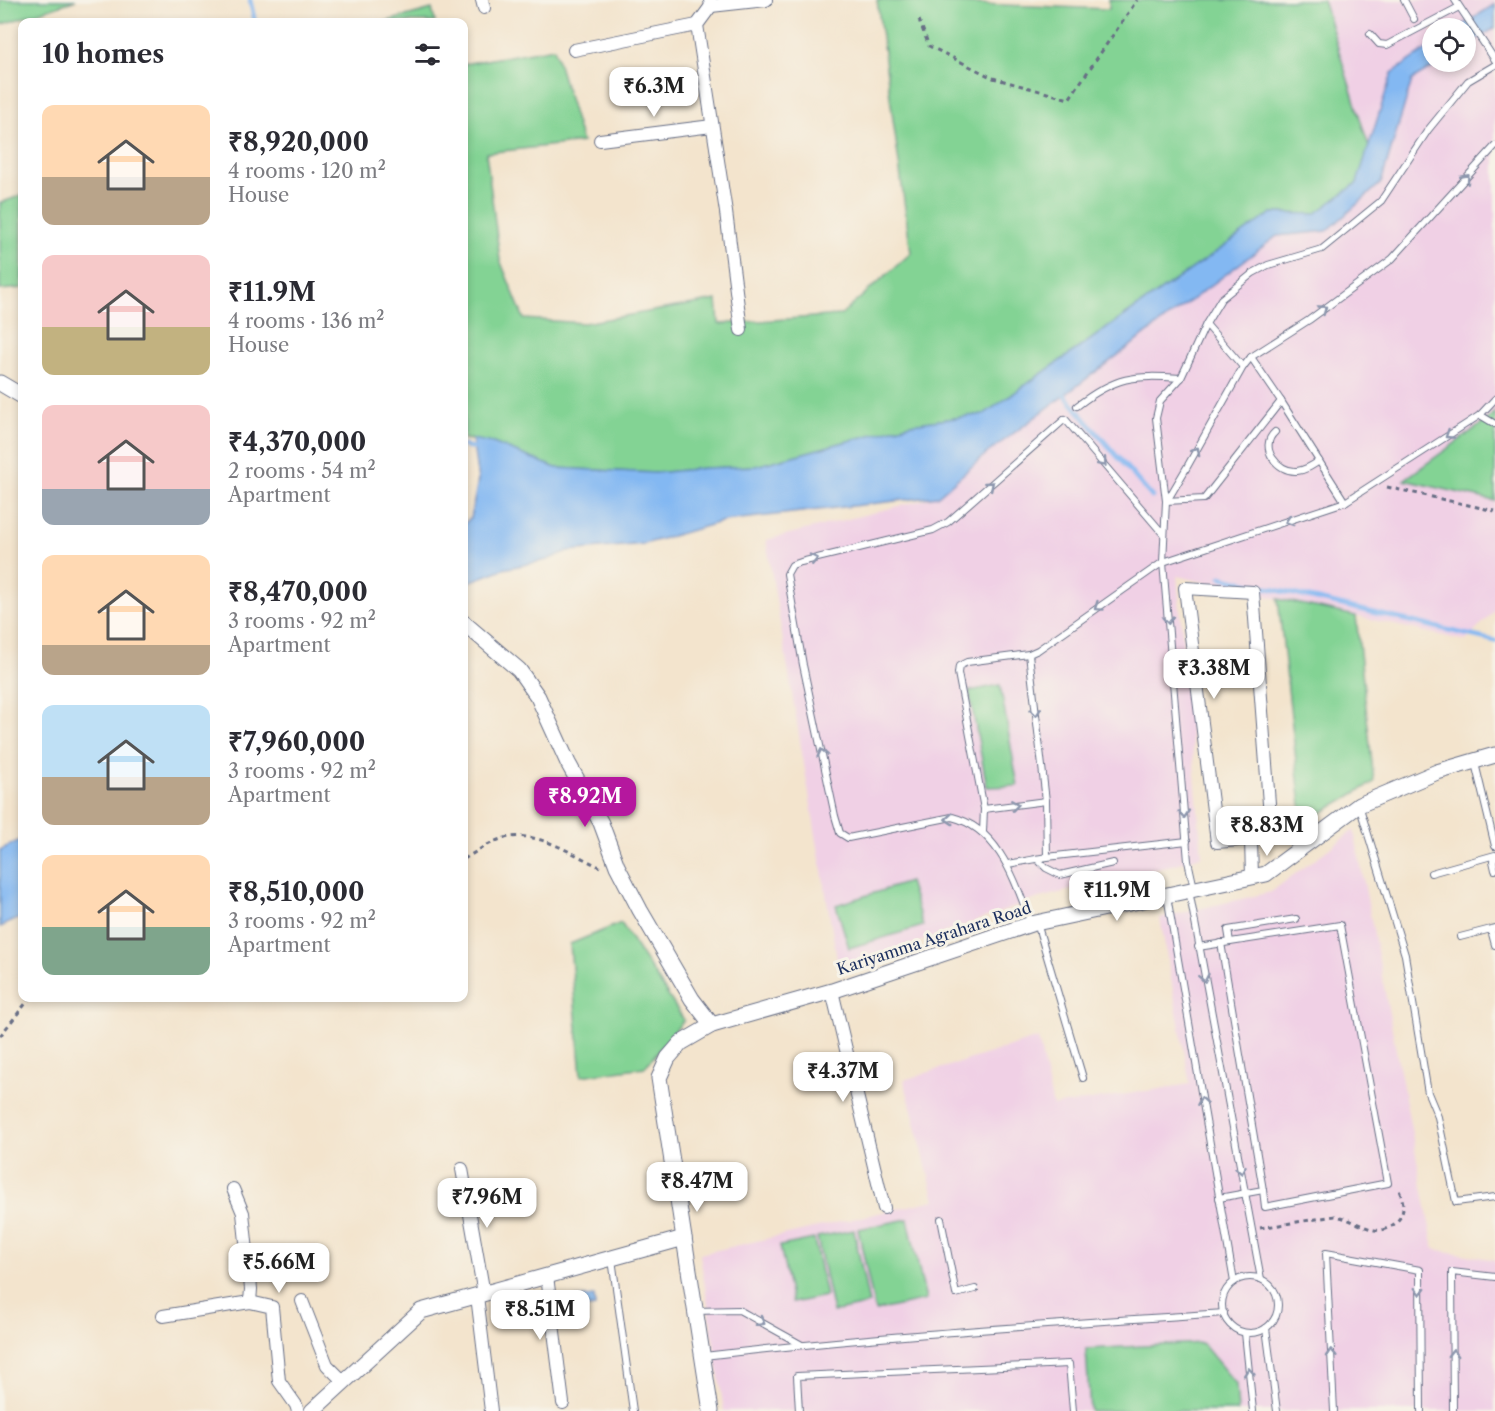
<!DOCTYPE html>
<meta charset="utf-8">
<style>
body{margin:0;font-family:"Libre Caslon Text",serif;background:#f7f7f7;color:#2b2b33;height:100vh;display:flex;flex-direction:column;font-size:22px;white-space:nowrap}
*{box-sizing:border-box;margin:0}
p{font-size:20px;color:#7c7c81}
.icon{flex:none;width:33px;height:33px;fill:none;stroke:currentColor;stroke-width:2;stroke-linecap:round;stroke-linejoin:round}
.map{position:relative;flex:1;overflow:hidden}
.drawer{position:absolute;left:18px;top:18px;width:450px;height:984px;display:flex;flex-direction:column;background:#fff;border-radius:12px;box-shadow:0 3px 9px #0003}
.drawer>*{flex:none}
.controls{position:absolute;left:1422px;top:18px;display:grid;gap:12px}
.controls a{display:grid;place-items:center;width:54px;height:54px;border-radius:50%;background:#fff;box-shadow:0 3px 9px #0003;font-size:30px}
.price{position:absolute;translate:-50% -51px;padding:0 14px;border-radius:12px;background:#fff;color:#222;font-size:20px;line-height:39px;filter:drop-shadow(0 2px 3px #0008)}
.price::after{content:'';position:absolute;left:50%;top:36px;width:18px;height:14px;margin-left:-9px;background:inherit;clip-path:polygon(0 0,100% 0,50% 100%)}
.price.active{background:#b5179e;color:#fff}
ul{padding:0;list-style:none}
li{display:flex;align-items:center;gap:18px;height:150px;padding:0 24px}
li span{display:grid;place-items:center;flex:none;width:168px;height:120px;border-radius:12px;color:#555}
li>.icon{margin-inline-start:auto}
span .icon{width:72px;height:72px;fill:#fffc;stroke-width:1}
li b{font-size:26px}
h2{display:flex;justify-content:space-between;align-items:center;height:72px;padding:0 24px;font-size:26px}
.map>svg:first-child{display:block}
.built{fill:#f0d0e5;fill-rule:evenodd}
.green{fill:#83d394;stroke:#4f8179;stroke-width:1.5}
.water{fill:#83b8f2;stroke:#4f74a8;stroke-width:1.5}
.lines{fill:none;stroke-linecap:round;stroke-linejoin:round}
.stream{stroke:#83b8f2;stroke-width:4.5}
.service-casing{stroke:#676e85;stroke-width:8}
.minor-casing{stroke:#676e85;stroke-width:14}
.tertiary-casing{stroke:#676e85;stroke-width:17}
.path{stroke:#676e85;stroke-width:3;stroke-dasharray:4.5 4.5;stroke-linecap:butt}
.service{stroke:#fff;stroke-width:6}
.minor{stroke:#fff;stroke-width:12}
.tertiary{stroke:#fff;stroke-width:15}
.oneway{stroke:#8d97ae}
.labels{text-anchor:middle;stroke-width:6;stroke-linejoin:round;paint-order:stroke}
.street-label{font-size:16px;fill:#1b2f5e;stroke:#f7f3e8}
</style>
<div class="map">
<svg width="1495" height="1411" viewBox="0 0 1495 1411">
<rect width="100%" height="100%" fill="#f7f3e8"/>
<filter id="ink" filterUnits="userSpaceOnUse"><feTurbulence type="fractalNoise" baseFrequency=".0167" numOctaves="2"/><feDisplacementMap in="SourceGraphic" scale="12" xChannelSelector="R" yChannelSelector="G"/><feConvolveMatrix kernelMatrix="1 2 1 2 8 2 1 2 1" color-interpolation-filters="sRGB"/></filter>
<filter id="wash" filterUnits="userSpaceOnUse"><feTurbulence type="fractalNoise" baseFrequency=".008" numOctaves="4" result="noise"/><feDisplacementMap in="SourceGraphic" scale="24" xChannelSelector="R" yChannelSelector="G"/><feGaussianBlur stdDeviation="1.35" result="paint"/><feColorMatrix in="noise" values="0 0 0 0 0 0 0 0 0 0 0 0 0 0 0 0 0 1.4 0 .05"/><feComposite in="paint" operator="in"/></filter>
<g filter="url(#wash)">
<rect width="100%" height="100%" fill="#f3e4cd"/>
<!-- built -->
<g class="built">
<path d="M1323,0H1495V610L1466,641L1177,576L1202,855L1188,861L1039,898L839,971L766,540L938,496L986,454L1277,236L1327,231L1381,183ZM1432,28H1466V62H1432Z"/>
<polygon points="1354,830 1434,1249 1495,1260 1495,1411 724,1411 700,1254 935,1200 904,1080 1038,1038 1053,1106 1190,1084 1160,918 1271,892"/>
</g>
<!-- green -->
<g class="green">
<polygon points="0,0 76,0 0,25"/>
<polygon points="877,0 1109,9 1109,0 1323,0 1369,147 1357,183 1315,214 1272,213 984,414 911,424 756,466 705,468 655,473 556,468 493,443 464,439 464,64 554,48 582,142 486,153 500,260 524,319 584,323 717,300 719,324 841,315 911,253"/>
<polygon points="432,9 435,22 384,22"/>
<polygon points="22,195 22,288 0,290 0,203"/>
<polygon points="1495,411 1495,501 1404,480 1487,420"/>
<polygon points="1278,599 1356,616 1374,782 1303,824"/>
<polygon points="1000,685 1018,786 987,787 969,691"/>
<polygon points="909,882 923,926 849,948 836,905"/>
<polygon points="621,923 684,1020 645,1067 581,1076 570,944"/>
<polygon points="908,1219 926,1300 875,1311 858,1229"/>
<polygon points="854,1230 869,1304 833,1312 817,1237"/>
<polygon points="814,1239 826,1296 792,1303 780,1246"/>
<polygon points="1202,1343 1236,1384 1238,1411 1090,1411 1086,1349"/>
</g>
<!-- water -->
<g class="water">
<polygon points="1495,4 1495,28 1466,46 1466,28 1458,28"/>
<polygon points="1432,46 1432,62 1442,62 1412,80 1381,183 1327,231 1277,236 986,454 938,496 724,521 644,544 568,551 547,560 503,569 464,584 464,524 471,517 478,480 472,439 493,443 556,468 655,473 705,468 756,466 911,424 984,414 1272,213 1315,214 1357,183 1392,73"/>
<polygon points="22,839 22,917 0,927 0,850"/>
<polygon points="594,1296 595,1307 571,1310 570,1299"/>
</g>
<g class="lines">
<!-- stream -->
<g class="stream">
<polyline points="250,0 255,22"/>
<polyline points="1062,392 1152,497"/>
<polyline points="464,446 478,449"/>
<polyline points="1221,577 1495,641"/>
</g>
</g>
</g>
<g filter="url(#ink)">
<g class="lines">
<!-- service casing -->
<g class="service-casing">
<g id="service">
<polyline points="1404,0 1414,19"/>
<polyline points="1455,0 1495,60"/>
<polyline points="1370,34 1379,44 1387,45 1459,7"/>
<polyline points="1206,324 1243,367"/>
<polyline points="1251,357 1281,401 1345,502"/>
<path d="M1077,406C1116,376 1133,375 1181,378"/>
<polyline points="1480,415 1495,424"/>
<path d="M1275,432C1258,447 1278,473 1297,471C1306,470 1312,466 1319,461"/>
<polyline points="1166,501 1204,499 1281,401"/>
<polyline points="1167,501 1187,467 1243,367 1251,357 1309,320 1392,259 1495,146"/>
<polyline points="1029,654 1046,801 1047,857"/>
<polyline points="1475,763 1495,846"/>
<polyline points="1359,805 1405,955 1428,1093 1438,1117 1456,1202 1495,1197"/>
<polyline points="984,809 1046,801"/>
<polyline points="983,832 984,809 958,673 959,666 967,662 1029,654 1038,650 1163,562 1345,502 1480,415 1495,399"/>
<polyline points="1495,858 1493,861 1495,870"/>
<polyline points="1037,859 1046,868 1060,875 1113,863"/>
<polyline points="1008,864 1047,857 1187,841"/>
<polyline points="1431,873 1495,855"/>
<polyline points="1194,888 1188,861 1163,562 1166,501 1156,418 1160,401 1181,378 1206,324 1221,299 1253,273 1268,265 1322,249 1381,201 1428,130 1468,81 1495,65"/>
<polyline points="1189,890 1261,1279"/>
<polyline points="1167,896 1234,1282"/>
<path d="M1031,923C1015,882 1000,829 952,817L848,838L840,833L835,816L803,665L787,574L792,565L801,562L933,530L948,522L1065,419L1164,535"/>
<polyline points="1037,923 1083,1078"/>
<polyline points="1491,930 1495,945"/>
<polyline points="1460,937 1495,928"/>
<polyline points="1230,942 1228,930 1296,919"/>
<polyline points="1198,947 1340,925 1388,1183 1265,1207 1263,1190"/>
<polyline points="1219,1198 1263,1190 1221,943"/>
<polyline points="941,1219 956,1294 975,1289"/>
<polyline points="612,1259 633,1411"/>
<circle cx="1250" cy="1305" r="28"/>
<polyline points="695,1311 739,1310 802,1345"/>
<polyline points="1266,1328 1277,1411"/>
<polyline points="1245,1333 1253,1411"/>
<path d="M704,1356C877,1335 1050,1325 1224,1313"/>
<polyline points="799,1411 797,1376 1069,1364 1073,1411"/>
<polyline points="1334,1411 1326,1253 1420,1270 1421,1411"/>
<polyline points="1453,1411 1452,1272 1495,1277"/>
</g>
</g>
<!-- minor casing -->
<g class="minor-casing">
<g id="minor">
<polyline points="482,0 484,8"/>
<polyline points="710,0 711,6 766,0"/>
<polyline points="711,6 697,25 726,212 741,330"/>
<polyline points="574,50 697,25"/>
<polyline points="600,140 712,126"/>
<polygon points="1185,588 1253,592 1271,830 1251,839 1217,842"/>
<polyline points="1251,839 1252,877"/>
<polyline points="832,991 884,1208"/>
<polyline points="462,1169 484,1294"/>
<polyline points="233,1189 243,1213 251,1289 250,1302"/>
<polyline points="547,1276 563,1403"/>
<polyline points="477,1296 491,1411"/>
<polyline points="302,1301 327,1365 344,1382"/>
<polyline points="163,1316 250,1302 272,1307 279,1381 296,1405 298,1411"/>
</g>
</g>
<!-- tertiary casing -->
<g class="tertiary-casing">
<g id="tertiary">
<polyline points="0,383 22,396"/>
<polyline points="464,623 519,670 538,697 568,763 601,823 617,866 640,910 692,999 712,1025"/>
<polyline points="312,1411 421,1311 684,1238"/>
<polyline points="711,1411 659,1078 668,1058 681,1043 712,1025 832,991 1031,924 1266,874 1359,805 1437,772 1495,755"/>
</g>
</g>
<!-- path -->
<g class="path">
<polyline points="919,20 929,46 993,78 1069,99 1137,0"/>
<polyline points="1387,487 1495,511"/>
<path d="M464,859C476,852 491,841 505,838C537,830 572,854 600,867"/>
<polyline points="0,1036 30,998"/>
<path d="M1260,1228L1335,1216C1349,1218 1361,1227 1375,1230C1388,1232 1404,1220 1403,1206C1403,1200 1400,1193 1398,1187"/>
</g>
<!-- service -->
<use href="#service" class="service"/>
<!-- minor -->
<use href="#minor" class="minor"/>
<!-- tertiary -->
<use href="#tertiary" class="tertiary"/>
</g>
<!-- one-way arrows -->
<defs><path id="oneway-chevron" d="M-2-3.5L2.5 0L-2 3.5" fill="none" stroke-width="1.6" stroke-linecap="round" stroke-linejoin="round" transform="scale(1.5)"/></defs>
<g class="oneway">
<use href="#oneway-chevron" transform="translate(1466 178) rotate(-48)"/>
<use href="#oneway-chevron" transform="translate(1323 309) rotate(-36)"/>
<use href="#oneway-chevron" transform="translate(1449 435) rotate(147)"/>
<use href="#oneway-chevron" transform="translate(1196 451) rotate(-61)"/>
<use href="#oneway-chevron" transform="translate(1103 463) rotate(49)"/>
<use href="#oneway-chevron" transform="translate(990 485) rotate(-41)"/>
<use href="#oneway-chevron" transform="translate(1289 521) rotate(162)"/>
<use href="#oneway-chevron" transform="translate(814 559) rotate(-13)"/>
<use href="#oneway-chevron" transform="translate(1098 607) rotate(145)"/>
<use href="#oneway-chevron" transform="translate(1168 620) rotate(85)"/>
<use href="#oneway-chevron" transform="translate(1036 712) rotate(83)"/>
<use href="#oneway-chevron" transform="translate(822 753) rotate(-102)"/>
<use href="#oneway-chevron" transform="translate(1015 805) rotate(-8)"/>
<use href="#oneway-chevron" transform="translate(1184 814) rotate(85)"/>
<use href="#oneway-chevron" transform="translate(949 819) rotate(176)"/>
<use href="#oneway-chevron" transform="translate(1204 978) rotate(79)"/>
<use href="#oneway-chevron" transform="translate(1202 1101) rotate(-100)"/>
<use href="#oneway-chevron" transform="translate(1241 1170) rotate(79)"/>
<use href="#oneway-chevron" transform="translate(1420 1291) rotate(89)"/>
<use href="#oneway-chevron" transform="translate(761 1322) rotate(29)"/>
<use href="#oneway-chevron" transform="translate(1331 1353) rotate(-93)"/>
<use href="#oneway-chevron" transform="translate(1453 1353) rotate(-90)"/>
<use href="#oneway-chevron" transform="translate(1249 1372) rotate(-95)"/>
</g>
</g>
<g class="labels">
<!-- street labels -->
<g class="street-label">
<text transform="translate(934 938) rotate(-18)" y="6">Kariyamma Agrahara Road</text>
</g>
</g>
</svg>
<div class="controls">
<a><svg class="icon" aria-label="locate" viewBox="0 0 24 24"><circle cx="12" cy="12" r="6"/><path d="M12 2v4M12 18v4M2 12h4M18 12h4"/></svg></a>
</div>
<b class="price" style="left:654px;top:118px">₹6.3M</b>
<b class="price" style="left:1214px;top:700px">₹3.38M</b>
<b class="price active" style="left:585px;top:828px">₹8.92M</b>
<b class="price" style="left:1267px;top:857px">₹8.83M</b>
<b class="price" style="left:1117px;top:922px">₹11.9M</b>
<b class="price" style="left:843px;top:1103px">₹4.37M</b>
<b class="price" style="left:697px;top:1213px">₹8.47M</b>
<b class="price" style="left:487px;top:1229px">₹7.96M</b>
<b class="price" style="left:279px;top:1294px">₹5.66M</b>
<b class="price" style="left:540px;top:1341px">₹8.51M</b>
<section class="drawer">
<h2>10 homes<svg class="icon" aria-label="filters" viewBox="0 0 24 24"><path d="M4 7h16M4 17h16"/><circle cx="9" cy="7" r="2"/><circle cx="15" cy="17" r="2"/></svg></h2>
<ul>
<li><span style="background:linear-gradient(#ffd9b3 60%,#b9a48a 0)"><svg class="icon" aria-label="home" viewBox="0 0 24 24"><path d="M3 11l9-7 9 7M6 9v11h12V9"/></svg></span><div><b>₹8,920,000</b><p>4 rooms · 120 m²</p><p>House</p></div></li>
<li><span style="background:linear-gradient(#f6c9c9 60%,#c2b280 0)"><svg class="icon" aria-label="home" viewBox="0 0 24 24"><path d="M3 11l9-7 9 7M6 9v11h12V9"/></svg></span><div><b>₹11.9M</b><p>4 rooms · 136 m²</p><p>House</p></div></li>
<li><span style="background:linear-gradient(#f6c9c9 70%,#9aa5b1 0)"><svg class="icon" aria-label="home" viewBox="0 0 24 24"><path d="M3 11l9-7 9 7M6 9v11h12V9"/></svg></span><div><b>₹4,370,000</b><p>2 rooms · 54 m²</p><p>Apartment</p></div></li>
<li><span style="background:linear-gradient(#ffd9b3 75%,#b9a48a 0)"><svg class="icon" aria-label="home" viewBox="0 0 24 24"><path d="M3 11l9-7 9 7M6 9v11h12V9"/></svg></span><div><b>₹8,470,000</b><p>3 rooms · 92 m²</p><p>Apartment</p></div></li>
<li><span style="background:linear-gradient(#bfe0f5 60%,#b9a48a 0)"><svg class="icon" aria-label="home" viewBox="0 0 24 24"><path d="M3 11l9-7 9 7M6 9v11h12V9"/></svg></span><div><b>₹7,960,000</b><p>3 rooms · 92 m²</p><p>Apartment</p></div></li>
<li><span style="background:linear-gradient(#ffd9b3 60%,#7fa58c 0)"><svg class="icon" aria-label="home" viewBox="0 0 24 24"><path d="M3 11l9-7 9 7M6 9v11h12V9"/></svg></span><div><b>₹8,510,000</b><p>3 rooms · 92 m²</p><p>Apartment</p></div></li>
</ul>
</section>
</div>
